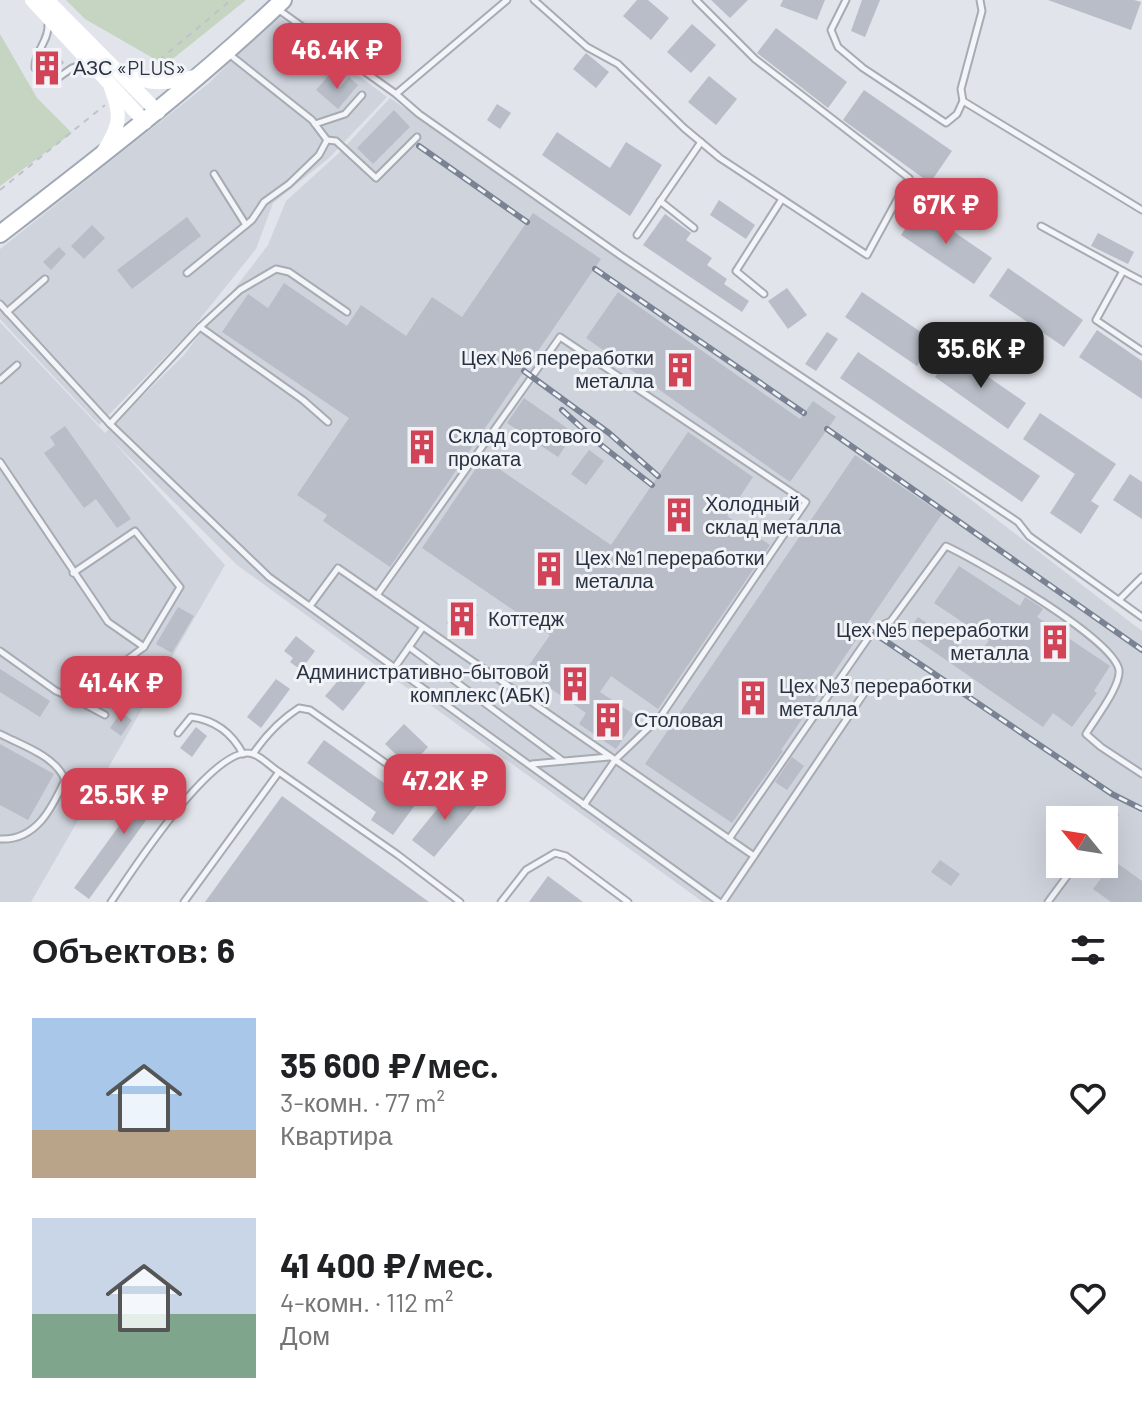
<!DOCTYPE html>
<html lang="ru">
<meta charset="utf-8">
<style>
body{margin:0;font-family:Barlow,sans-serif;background:#f6f6f6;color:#202124;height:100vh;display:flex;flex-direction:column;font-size:30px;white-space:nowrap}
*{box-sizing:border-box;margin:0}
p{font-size:26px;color:#757577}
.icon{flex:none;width:44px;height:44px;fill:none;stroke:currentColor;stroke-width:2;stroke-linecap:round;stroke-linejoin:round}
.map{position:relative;height:902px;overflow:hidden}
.side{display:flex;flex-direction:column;background:#fff;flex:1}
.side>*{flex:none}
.needle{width:52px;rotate:300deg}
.tools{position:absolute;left:1046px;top:806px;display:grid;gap:16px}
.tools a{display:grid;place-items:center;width:72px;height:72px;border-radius:0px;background:#fff;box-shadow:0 8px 32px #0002;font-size:40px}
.price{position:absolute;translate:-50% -68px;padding:0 18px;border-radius:16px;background:#d14458;color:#fff;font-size:26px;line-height:52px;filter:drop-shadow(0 2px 4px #0008)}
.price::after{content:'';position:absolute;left:50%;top:48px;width:24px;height:18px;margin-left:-12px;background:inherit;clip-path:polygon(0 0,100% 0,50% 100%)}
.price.current{background:#222;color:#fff}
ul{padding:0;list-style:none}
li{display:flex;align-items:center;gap:24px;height:200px;padding:0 32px}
li span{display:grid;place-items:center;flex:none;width:224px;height:160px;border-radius:0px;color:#555}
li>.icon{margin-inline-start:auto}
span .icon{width:96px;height:96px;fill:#fffc;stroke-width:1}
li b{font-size:34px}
h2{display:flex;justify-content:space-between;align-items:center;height:96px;padding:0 32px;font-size:34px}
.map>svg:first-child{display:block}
.built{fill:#cfd3dc;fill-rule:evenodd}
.green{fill:#c6d4c2}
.building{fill:#b8bdc7}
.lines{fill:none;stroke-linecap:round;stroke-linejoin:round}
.lane-casing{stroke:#a6abb4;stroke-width:9}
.primary-casing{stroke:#a0a8b6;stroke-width:20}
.path{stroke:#bfc2c9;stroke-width:2;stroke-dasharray:6 6;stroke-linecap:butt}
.lane{stroke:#f4f5f8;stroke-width:5}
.secondary{stroke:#fff;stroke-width:14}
.primary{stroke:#fff;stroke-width:16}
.rail-casing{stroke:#7a8394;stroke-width:6}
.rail{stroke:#f1f3f7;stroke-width:3;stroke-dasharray:9;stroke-linecap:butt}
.labels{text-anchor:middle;stroke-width:6;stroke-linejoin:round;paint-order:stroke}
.poi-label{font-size:20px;fill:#293242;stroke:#f1f3f7;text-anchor:start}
</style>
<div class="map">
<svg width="1142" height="902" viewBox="0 0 1142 902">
<rect width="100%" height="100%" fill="#e1e4ea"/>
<!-- built -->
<g class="built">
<polygon points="277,15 387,97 329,158 273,203 256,249 191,330 99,425 0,319 0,249 208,84"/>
<path d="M390,98L634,269L927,466L1142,631V902H703L237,565L110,438L225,565L31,902H0V322L105,433L183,356L268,245L286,201L340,152ZM1060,820H1104V864H1060Z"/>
</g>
<!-- green -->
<g class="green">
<polygon points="66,0 246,0 165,65 85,19"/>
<polygon points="0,34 37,98 72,133 0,186"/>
</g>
<!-- building -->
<g class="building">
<polygon points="637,0 648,0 669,18 651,40 623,16"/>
<polygon points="711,0 748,0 730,18"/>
<polygon points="783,0 825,0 817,20 780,6"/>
<polygon points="862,0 880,0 865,37 851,31"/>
<polygon points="1048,0 1134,0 1141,2 1131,30"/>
<polygon points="692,24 716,45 691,73 667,52"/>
<polygon points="776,28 847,82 828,108 757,53"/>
<polygon points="57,53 64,63 48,75 41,65"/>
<polygon points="586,53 609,72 596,88 573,69"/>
<polygon points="328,76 340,87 349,77 358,85 338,109 316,90"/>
<polygon points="709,76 737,99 716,125 688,102"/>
<polygon points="864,90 952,151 930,183 843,120"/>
<polygon points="497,104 511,113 500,129 487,120"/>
<polygon points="394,110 410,127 373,164 357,148"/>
<polygon points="557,132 610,168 626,142 662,165 630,216 542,155"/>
<polygon points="719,200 755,225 746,239 710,215"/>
<polygon points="919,208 992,258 974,284 901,235"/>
<polygon points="533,213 601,259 390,567 323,521 327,515 297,495 349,418 222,332 248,294 268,308 284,283 347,326 361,305 406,336 432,297 462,317"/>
<polygon points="665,214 691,233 686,240 712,258 707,265 727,279 724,284 749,301 742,312 643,245"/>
<polygon points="187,217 201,236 132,289 117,270"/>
<polygon points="92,225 105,238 84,259 71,246"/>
<polygon points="1098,233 1134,252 1128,264 1091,246"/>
<polygon points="59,247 66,254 51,270 43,262"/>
<polygon points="1008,268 1083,320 1064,347 989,296"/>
<polygon points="787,288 807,315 788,329 768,301"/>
<polygon points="618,292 800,419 813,401 836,417 790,482 586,338"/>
<polygon points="862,292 934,341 917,366 845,317"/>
<polygon points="1097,330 1142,361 1142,399 1079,357"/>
<polygon points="827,332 838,339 816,371 805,364"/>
<polygon points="858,352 1040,476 1022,502 840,378"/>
<polygon points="952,352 1026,403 1008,429 935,377"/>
<polygon points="524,398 574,433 558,457 507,423"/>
<polygon points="1040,413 1116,464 1091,501 1099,506 1081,534 1050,513 1075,474 1023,439"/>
<polygon points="65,426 131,519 117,528 96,499 84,508 44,453 55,445 50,437"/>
<polygon points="688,432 753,477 727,516 770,545 658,709 611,676 600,692 638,717 616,749 579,724 586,713 525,671 550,635 422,548 483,458 611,545"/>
<polygon points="589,450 604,461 586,485 571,474"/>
<polygon points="855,455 942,514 781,750 783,751 732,823 645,764"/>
<polygon points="1130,474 1142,482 1142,519 1113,500"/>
<polygon points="959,566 1020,606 1025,597 1039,606 1043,609 1037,617 1110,666 1094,691 1097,693 1072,727 1053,713 1043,727 907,633 918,617 977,658 989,640 934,603"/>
<polygon points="464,606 478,615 466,631 459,626 456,630 446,623 452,615 458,615"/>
<polygon points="178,607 194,616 172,653 156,644"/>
<polygon points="296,636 315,651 301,670 290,662 293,658 284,651"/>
<polygon points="349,668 366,682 343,711 325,696"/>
<polygon points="0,669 50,701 40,717 0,692"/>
<polygon points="276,679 290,689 261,728 247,717"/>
<polygon points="121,712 132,720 121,736 110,728"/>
<polygon points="404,724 428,747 409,767 385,744"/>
<polygon points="196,727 207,736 192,757 180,748"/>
<polygon points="324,740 415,805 393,835 371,820 376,812 307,763"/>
<polygon points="0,744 54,774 28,820 0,805"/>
<polygon points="792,757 804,766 787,790 775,782"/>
<polygon points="158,772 173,783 89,899 74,888"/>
<polygon points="456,786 478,804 434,857 412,840"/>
<polygon points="282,796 429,902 205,902"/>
<polygon points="940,860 960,874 951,886 931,872"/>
<polygon points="1114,861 1142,881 1142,902 1111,902 1093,889"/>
<polygon points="548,876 583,902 529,902"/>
</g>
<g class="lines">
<!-- lane casing -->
<g class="lane-casing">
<g id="lane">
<polyline points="534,0 587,47 618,64 684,128 720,158 867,255 909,178 755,59 696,0"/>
<polyline points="846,0 831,30 838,47 863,68 946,123 957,114 963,101"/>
<polyline points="980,0 982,11 961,89 963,101 1142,210"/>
<polyline points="279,10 396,94 419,114 621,256 1018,522 1029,536 1142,617"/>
<path d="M48,25C49,41 34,52 35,68L45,80L52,82L72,68L86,63"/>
<polyline points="396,94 507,0"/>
<polyline points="315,124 345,114 362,95"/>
<polyline points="327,140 336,141 376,178 417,137"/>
<polyline points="214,174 246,225"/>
<polyline points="660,201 694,228"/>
<polyline points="1041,226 1123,271"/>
<polyline points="637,235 701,142"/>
<polyline points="187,273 252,220 264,202 289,184 319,155 327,140 312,120 229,54"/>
<polyline points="1142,281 1123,271 1096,320 1142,351"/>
<polyline points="764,294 736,271 782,199"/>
<polyline points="0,304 110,424 269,577 719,902"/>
<polyline points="7,312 45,279"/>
<polyline points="200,327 240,290 276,269 289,272 347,312"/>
<polyline points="0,380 17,365"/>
<polyline points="110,424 200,327 303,400 328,422"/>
<polyline points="0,462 108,622 144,647 180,587 135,531 73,573"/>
<polyline points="377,595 560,337 806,502 661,716 615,760 584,805"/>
<polyline points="1119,600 1142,577"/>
<polyline points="310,606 338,568 754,856"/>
<polyline points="409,647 563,761"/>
<polyline points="0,651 56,691 73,698"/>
<polyline points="395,667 423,627"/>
<polyline points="105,715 73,698 105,664 124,662 144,647"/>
<path d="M178,733L191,717C215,720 232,733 243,754"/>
<path d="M0,734C21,745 56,756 65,780C52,808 36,841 0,839"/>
<path d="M253,754C266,735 280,720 299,708L310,710L397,771L415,787"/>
<polyline points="532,764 609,757"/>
<polyline points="279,772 398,855 460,902"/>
<polyline points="1104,827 1114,815"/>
<path d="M729,839L875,628L891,621L946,546C978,561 1113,638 1119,670C1121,686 1095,719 1086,734L1101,747L1142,774"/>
<path d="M111,902C131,873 215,741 253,754C262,757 271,767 279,772L184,902"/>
<polyline points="501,902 526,870 555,853 566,856 628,902"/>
<polyline points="723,902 867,689"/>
<polyline points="1048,902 1076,864"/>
</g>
</g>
<!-- primary casing -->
<g class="primary-casing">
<path id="primary" d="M0,234C97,159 194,85 283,0"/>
</g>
<!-- path -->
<g class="path">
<polyline points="150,68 231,0"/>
<polyline points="0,190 105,105"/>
</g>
<!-- lane -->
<use href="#lane" class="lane"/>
<!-- secondary -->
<g class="secondary">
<polyline points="32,0 145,122"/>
<polyline points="47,0 158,112"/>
<path d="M125,74C152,86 170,83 198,76"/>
<path d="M104,151C120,125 122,116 111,88"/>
</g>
<!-- primary -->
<use href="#primary" class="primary"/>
<!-- rail casing -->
<g class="rail-casing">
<g id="rail">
<polyline points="419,146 527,222"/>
<polyline points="595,269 804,413"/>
<polyline points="524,371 609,433 658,476"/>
<polyline points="562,410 601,445 652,485"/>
<polyline points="827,429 1142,650"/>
<polyline points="865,627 1112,794 1142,809"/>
</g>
</g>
<!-- rail -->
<use href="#rail" class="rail"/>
</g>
<!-- icons -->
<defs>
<g id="building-bare" transform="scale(2.76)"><path d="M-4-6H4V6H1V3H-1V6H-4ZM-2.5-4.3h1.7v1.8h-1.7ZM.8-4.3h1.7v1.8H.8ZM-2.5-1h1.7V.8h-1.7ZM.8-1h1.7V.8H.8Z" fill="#d14458" stroke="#f1f3f7" stroke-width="2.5" paint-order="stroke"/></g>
</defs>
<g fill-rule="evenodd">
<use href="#building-bare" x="47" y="68"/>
<use href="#building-bare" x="680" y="370"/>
<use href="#building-bare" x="422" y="447"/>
<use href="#building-bare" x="679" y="515"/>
<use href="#building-bare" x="549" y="569"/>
<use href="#building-bare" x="462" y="619"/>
<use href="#building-bare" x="1055" y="642"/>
<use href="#building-bare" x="575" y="684"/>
<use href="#building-bare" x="753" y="698"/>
<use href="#building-bare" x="608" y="720"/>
</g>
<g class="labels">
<!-- poi labels -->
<g class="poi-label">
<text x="73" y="75">АЗС «PLUS»</text>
<text x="654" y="365" text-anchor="end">Цех №6 переработки<tspan x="654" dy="23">металла</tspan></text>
<text x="448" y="443">Склад сортового<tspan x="448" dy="23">проката</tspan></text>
<text x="705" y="511">Холодный<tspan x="705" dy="23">склад металла</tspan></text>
<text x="575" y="565">Цех №1 переработки<tspan x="575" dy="23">металла</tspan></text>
<text x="488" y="626">Коттедж</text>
<text x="1029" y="637" text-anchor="end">Цех №5 переработки<tspan x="1029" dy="23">металла</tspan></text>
<text x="549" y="679" text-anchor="end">Административно-бытовой<tspan x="549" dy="23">комплекс (АБК)</tspan></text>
<text x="779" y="693">Цех №3 переработки<tspan x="779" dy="23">металла</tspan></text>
<text x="634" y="727">Столовая</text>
</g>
</g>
</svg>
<div class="tools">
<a><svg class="needle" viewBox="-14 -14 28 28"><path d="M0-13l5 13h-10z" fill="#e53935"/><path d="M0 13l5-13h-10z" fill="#757577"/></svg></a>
</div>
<b class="price" style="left:337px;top:91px">46.4K ₽</b>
<b class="price" style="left:946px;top:246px">67K ₽</b>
<b class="price current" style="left:981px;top:390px">35.6K ₽</b>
<b class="price" style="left:121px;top:724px">41.4K ₽</b>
<b class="price" style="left:445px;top:822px">47.2K ₽</b>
<b class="price" style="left:124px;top:836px">25.5K ₽</b>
</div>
<section class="side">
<h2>Объектов: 6<svg class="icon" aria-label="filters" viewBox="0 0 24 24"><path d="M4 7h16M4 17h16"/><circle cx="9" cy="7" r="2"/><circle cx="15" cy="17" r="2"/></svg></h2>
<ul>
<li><span style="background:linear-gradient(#a9c7e8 70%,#b9a48a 0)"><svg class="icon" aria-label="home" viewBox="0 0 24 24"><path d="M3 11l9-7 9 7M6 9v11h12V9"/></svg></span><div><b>35 600 ₽/мес.</b><p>3-комн. · 77 m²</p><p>Квартира</p></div><svg class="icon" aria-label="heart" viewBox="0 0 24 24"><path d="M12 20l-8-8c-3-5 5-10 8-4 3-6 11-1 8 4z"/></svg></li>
<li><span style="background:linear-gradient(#c9d6e8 60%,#7fa58c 0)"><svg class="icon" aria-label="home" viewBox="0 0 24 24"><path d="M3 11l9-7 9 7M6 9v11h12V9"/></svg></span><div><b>41 400 ₽/мес.</b><p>4-комн. · 112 m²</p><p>Дом</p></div><svg class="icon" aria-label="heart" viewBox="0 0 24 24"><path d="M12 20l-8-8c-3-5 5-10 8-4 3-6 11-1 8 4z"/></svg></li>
</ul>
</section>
